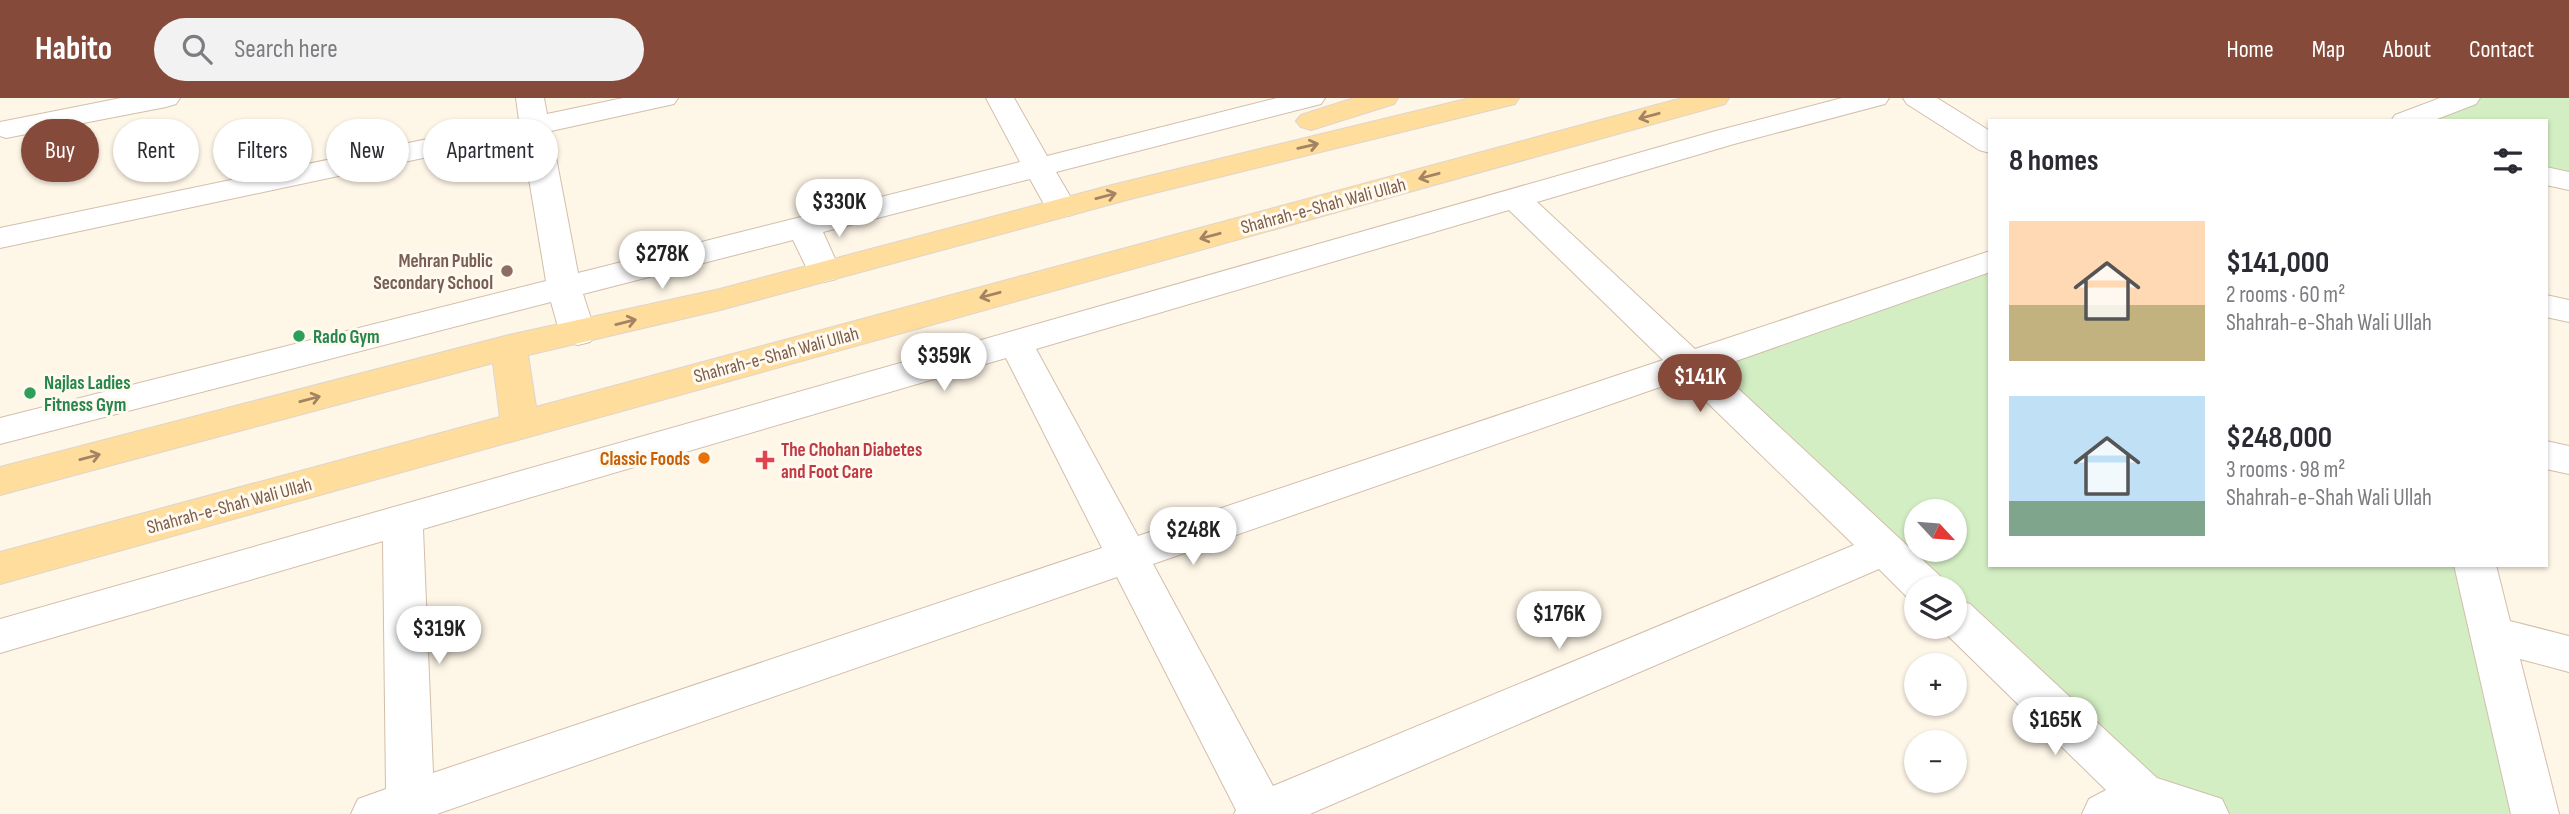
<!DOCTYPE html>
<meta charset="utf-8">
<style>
body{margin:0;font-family:"Sofia Sans Condensed",sans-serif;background:#f2f2f3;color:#2b2b33;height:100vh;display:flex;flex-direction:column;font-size:26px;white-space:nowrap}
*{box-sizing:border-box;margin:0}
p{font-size:23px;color:#7c7c81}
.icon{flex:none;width:38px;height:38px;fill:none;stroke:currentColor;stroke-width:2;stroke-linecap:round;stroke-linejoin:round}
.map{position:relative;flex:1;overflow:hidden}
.drawer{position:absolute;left:1988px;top:21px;width:560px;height:448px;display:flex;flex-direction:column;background:#fff;border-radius:0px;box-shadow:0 2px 5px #0004}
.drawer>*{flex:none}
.banner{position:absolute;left:21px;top:21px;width:665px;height:63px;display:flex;gap:14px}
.needle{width:46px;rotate:116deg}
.controls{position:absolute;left:1904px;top:401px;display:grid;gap:14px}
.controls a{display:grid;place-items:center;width:63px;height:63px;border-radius:50%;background:#fff;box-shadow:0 2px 5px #0004;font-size:35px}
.price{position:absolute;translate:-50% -60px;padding:0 16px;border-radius:24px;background:#fff;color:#222;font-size:23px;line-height:46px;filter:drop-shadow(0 2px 4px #0008)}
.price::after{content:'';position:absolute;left:50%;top:42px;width:21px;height:16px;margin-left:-10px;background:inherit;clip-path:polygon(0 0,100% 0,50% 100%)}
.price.current{background:#854a3a;color:#fff}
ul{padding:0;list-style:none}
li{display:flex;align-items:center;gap:21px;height:175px;padding:0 21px}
li span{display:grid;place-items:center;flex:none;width:196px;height:140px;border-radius:0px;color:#555}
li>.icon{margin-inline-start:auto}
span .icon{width:84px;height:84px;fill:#fffc;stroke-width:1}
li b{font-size:30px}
h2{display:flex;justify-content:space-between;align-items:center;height:84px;padding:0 21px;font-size:30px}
.pill{padding:0 24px;border-radius:32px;background:#fff;box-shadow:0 2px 5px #0004;font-size:24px;line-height:63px}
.pill.current{background:#854a3a;color:#fff}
header{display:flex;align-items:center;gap:42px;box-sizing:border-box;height:98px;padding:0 35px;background:#854a3a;color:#fff}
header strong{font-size:33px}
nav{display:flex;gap:38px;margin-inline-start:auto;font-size:24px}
.search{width:490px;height:63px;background:#f2f2f3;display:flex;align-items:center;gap:18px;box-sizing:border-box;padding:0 24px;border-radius:38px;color:#7c7c81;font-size:26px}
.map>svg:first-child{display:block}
.green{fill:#d3eec3;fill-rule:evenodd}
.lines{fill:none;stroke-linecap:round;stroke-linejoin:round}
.street-casing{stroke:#d2beab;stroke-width:2}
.primary-casing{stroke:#ddd5cf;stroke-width:2}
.street{fill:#fff;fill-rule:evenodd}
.primary{fill:#ffde9d;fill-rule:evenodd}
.oneway{stroke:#a38362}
.education-dot{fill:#8d6e63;stroke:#fff9ef;stroke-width:2.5}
.leisure-dot{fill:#2e9e5b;stroke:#fff9ef;stroke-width:2.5}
.food-dot{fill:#e8710a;stroke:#fff9ef;stroke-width:2.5}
.health-dot{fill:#e0444e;stroke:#fff9ef;stroke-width:2.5}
.labels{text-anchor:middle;stroke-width:6;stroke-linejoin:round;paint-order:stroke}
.street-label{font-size:19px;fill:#7b5c48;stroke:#fff9ef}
.education-label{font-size:19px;font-weight:bold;fill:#785e54;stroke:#fff9ef;text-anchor:end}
.leisure-label{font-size:19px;font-weight:bold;fill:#27864d;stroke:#fff9ef;text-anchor:start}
.health-label{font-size:19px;font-weight:bold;fill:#be3a42;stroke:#fff9ef;text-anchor:start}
.food-label{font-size:19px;font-weight:bold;fill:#c56008;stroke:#fff9ef;text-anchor:end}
</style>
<header>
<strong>Habito</strong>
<div class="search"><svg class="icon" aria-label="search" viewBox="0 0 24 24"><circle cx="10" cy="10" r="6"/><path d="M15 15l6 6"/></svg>Search here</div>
<nav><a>Home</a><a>Map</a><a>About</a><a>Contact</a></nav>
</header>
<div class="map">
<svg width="2569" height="716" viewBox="0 0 2569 716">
<rect width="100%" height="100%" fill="#fef6e7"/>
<!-- green -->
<g class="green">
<polygon points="2477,0 2569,0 2569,86 2546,82 2546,23 2415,23"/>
<path d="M1990,163V467H2475L2535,716H2106L2142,696L1955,518V490H1925L1704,261ZM1916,413H1955V452H1916Z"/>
</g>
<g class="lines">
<!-- street casing -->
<g class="street-casing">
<g id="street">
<polygon points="121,0 180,0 176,6 166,9 6,40 0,38 0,24"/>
<polygon points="516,0 544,0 547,16 623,0 678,0 674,6 551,33 578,175 1020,64 986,0 1014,0 1047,58 1277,0 1325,0 1321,6 1056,74 1077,110 1072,117 1061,119 1050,117 1030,81 823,134 841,174 836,181 824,184 812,181 793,142 583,196 596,236 590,244 578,247 566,244 560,236 551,204 0,346 0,320 546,183 522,39 0,150 0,130 519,22"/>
<path d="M1842,0H1889L1885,6L1734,46L1537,104L1695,251L1990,153V174L1716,270L1940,478L1946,490H1916V504L1910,502L1879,471L1310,716H1234L1236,712L1117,479L437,716H351L358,701L386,691L383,443L0,555V521L1712,34ZM1509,112L1663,262L1138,438L1036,251ZM1006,260L1102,450L433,675L423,431ZM1683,281L1854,447L1273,688L1153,466Z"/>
<polygon points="1903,0 1937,0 1990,33 1990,55 1979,52 1907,6"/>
<polygon points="2440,0 2480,0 2476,6 2432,23 2391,23 2395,17"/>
<polygon points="2546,69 2569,74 2569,92 2546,87"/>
<polygon points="2546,197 2569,202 2569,224 2546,219"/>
<polygon points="2546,343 2569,348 2569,376 2546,371"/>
<polygon points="2454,467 2496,467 2510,523 2569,538 2569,574 2520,561 2559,716 2511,716"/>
<polygon points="1955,501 1970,506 2157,680 2222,701 2229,716 2082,716 2089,701 2106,692 1940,530 1955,528"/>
</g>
</g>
<!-- primary casing -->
<g class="primary-casing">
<g id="primary">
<polygon points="1354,0 1398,0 1394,6 1311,32 1301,29 1296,23 1301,17"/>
<polygon points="1470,0 1519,0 1515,6 1134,100 720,212 528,257 536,309 1682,0 1729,0 1725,6 0,486 0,454 500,319 493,265 0,397 0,369 509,237 720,191 1112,87"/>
</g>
</g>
<!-- street -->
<use href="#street" class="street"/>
<!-- primary -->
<use href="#primary" class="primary"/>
</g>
<!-- one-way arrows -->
<defs><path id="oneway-shaft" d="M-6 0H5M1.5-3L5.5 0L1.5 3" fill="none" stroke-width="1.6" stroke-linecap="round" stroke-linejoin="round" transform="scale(1.75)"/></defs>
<g class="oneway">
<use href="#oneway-shaft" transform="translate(1649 18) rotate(165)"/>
<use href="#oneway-shaft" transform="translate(1308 48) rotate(-13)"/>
<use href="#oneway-shaft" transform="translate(1429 78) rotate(165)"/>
<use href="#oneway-shaft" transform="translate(1106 98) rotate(-15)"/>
<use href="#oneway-shaft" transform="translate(1210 138) rotate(165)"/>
<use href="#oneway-shaft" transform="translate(990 197) rotate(165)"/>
<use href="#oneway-shaft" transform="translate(626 224) rotate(-14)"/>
<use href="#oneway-shaft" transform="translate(310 301) rotate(-15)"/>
<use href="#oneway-shaft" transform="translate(90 359) rotate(-15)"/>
</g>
<!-- markers -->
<circle class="education-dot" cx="507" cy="173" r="7"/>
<g class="leisure-dot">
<circle cx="299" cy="238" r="7"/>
<circle cx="30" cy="295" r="7"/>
</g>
<circle class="food-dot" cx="704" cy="360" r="7"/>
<path class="health-dot" d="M761.5 351.5h7v7h7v7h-7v7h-7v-7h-7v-7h7z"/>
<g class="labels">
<!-- street labels -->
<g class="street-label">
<text transform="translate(1323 107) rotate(-15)" y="7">Shahrah-e-Shah Wali Ullah</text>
<text transform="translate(776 256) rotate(-15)" y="7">Shahrah-e-Shah Wali Ullah</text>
<text transform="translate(229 407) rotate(-15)" y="7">Shahrah-e-Shah Wali Ullah</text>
</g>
<!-- education labels -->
<g class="education-label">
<text x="493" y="169">Mehran Public<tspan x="493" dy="22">Secondary School</tspan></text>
</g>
<!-- leisure labels -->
<g class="leisure-label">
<text x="313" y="245">Rado Gym</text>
<text x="44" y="291">Najlas Ladies<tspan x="44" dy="22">Fitness Gym</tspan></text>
</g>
<!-- health labels -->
<g class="health-label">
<text x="781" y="358">The Chohan Diabetes<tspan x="781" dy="22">and Foot Care</tspan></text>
</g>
<!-- food labels -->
<g class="food-label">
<text x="690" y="367">Classic Foods</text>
</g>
</g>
</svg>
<div class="controls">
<a><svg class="needle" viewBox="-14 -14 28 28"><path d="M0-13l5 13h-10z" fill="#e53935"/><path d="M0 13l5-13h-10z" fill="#7c7c81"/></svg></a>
<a><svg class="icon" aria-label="layers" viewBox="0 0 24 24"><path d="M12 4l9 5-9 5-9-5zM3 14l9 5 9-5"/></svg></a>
<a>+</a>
<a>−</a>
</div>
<b class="price" style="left:839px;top:141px">$330K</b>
<b class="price" style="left:662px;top:193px">$278K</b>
<b class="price" style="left:944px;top:295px">$359K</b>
<b class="price current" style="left:1700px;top:316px">$141K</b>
<b class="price" style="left:1193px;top:469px">$248K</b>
<b class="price" style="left:1559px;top:553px">$176K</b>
<b class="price" style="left:439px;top:568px">$319K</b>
<b class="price" style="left:2055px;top:659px">$165K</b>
<div class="banner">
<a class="pill current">Buy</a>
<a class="pill">Rent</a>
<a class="pill">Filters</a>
<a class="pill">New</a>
<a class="pill">Apartment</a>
</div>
<section class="drawer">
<h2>8 homes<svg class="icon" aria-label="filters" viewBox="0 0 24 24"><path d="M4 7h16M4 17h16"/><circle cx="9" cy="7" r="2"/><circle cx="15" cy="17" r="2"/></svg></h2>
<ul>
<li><span style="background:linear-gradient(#ffd9b3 60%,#c2b280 0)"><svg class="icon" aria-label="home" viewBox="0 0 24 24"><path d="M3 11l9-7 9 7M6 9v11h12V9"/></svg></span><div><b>$141,000</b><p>2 rooms · 60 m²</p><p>Shahrah-e-Shah Wali Ullah</p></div></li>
<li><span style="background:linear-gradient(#bfe0f5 75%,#7fa58c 0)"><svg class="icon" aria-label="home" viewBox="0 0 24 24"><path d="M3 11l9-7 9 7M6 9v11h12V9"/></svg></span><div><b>$248,000</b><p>3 rooms · 98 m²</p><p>Shahrah-e-Shah Wali Ullah</p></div></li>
</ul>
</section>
</div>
